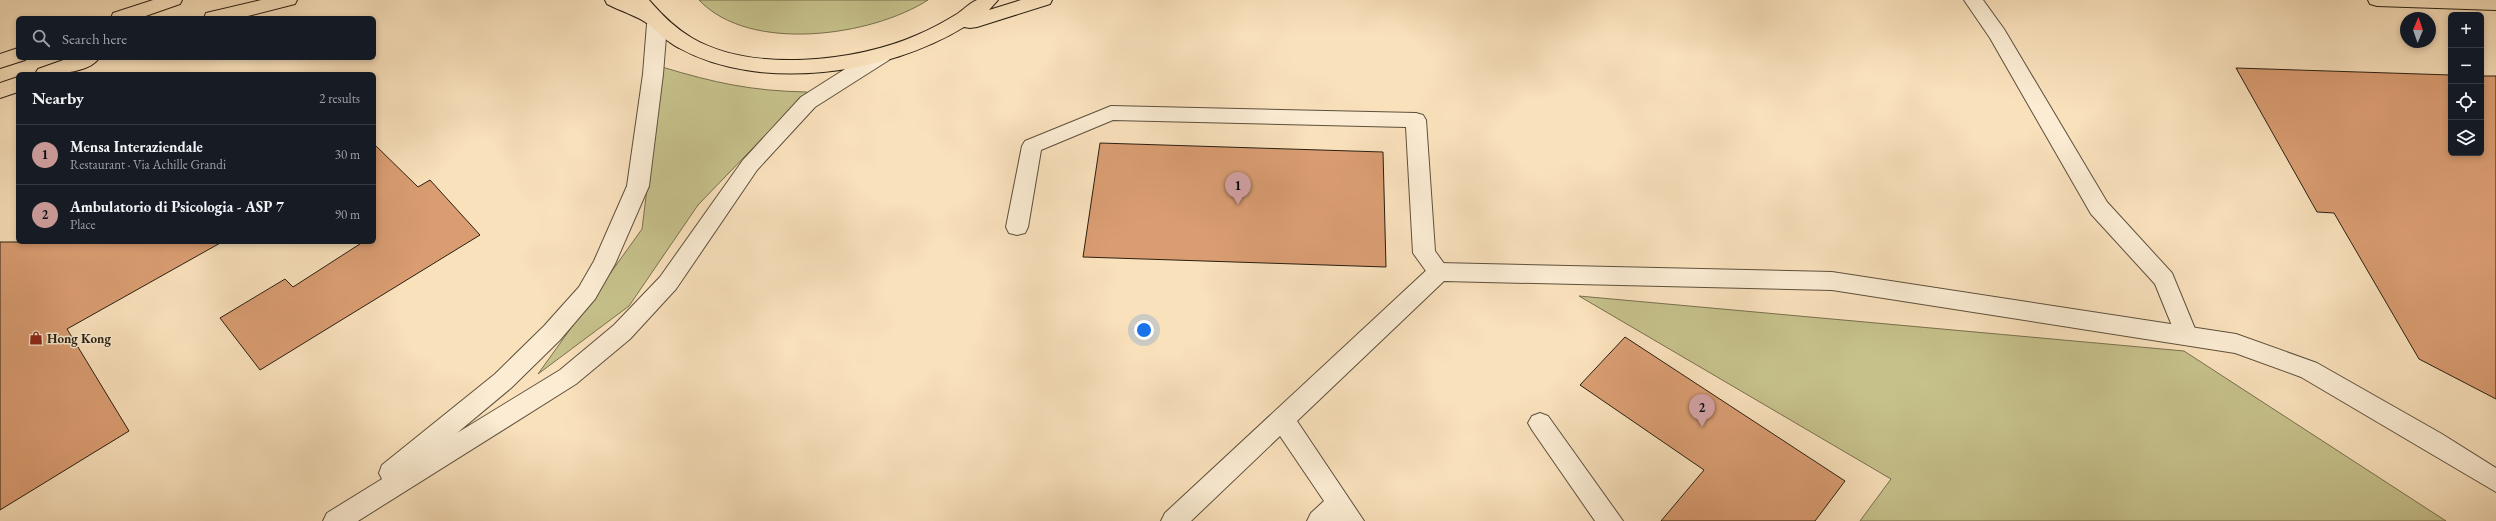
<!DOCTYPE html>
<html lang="en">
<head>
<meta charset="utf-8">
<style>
	:root { --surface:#171b24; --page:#20242c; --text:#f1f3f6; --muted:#9ea1a6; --line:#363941; --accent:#c59692 }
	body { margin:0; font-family:"EB Garamond",serif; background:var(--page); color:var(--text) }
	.controls { position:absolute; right:12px; top:12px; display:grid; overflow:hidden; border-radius:6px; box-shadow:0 2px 6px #0003 }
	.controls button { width:36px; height:36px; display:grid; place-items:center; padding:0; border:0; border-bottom:1px solid var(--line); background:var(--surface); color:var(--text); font:20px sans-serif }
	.compass { position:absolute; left:2400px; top:12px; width:36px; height:36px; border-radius:50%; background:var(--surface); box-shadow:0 2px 6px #0003; rotate:2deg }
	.you { position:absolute; left:1144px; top:330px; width:14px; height:14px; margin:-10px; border:3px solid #fff; border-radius:50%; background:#1a73e8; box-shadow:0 0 0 6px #1a73e833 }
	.badge { display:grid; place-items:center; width:26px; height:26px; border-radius:50%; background:var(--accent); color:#111; font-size:13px; font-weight:700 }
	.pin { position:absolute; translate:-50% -33px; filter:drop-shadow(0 1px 2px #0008) }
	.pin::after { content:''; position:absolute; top:21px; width:14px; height:12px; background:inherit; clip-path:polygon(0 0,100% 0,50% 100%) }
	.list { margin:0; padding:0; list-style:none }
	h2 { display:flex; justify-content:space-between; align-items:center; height:52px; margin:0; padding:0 16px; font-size:17px }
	h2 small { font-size:13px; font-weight:400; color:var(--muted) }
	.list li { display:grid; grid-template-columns:26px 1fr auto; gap:12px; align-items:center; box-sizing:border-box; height:60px; padding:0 16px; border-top:1px solid var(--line) }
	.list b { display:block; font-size:15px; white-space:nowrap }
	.list p { margin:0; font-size:13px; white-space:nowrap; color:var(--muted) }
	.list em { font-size:13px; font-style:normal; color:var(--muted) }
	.icon { flex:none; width:22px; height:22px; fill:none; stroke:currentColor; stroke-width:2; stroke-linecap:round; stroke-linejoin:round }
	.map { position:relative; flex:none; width:2496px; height:521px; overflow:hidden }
	.search { position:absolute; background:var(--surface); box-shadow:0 2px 6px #0003; left:16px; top:16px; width:360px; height:44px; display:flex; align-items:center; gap:10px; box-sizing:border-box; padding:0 14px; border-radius:6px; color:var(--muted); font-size:15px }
	.panel { position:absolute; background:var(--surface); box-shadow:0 2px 6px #0003; left:16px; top:72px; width:360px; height:172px; border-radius:6px }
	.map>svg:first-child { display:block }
</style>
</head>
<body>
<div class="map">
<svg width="2496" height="521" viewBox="0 0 2496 521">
	<rect width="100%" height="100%" fill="#f9e1bc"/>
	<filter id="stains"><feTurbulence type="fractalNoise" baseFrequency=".005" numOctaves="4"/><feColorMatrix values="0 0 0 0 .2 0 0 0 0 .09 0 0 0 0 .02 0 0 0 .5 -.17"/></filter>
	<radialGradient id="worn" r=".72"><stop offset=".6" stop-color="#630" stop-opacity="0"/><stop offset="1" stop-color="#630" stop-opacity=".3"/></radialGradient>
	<path fill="#c6c18b" stroke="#78704e" d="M 699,0 L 928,0 C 872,36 750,54 699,0 Z
		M 662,67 C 715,83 752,91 807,92 L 698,205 L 629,306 L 538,374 L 642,229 Z
		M 1579,296 L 2184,351 L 2446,521 L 1860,521 L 1891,479 Z"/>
	<path fill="#da9d72" stroke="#2a1f11" d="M 2236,68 L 2451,75 L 2451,153 L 2481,153 L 2481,76 L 2496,76 L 2496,399 L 2419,359 L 2334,213 L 2317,212 Z
		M 1100,143 L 1383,152 L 1386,267 L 1083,257 Z
		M 374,144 L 418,187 L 430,180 L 480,235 L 260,370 L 220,318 L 285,279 L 293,287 L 363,242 L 374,242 Z
		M 0,242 L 222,242 L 67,329 L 129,431 L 0,510 Z
		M 1625,337 L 1845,481 L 1815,521 L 1661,521 L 1704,470 L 1580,385 Z"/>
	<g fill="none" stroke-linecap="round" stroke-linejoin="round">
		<g stroke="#5e503c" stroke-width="2">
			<path id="service" d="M 1964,0 L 1983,0 L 2004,29 L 2107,202 L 2172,273 L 2198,336 L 2195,343 L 2187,345 L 2179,343 L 2155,284 L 2091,214 L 1990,38 Z
				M 1111,106 L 1416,113 L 1423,115 L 1426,120 L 1435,251 L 1450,272 L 1447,278 L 1439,281 L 1431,278 L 1413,253 L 1406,127 L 1113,120 L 1041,150 L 1028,227 L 1025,233 L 1017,235 L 1009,233 L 1006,227 L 1022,146 L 1025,141 Z"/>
		</g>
		<g stroke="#5e503c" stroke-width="2">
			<path id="minor" d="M 657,17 L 664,19 L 667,24 L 663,74 L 649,186 L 615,264 L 595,299 L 560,340 L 511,388 L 457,433 L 560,370 L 614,325 L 660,277 L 743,160 L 801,97 L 875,50 L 882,48 L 889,50 L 892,55 L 889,60 L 815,107 L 757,170 L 676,289 L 630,339 L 576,384 L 358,521 L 323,521 L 327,513 L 382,479 L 379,473 L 382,465 L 495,374 L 544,326 L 579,287 L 594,261 L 627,186 L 643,74 L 647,24 L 650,19 Z
				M 1439,263 L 1832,272 L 2236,334 L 2317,363 L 2442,434 L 2496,468 L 2496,492 L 2301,377 L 2235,353 L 1832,290 L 1444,281 L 1297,421 L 1364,521 L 1307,521 L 1311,513 L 1324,501 L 1280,436 L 1191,521 L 1161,521 L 1165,513 L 1431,266 Z
				M 1540,413 L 1548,416 L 1623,521 L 1595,521 L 1532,430 L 1528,423 L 1532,416 Z"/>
		</g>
		<g stroke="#2a1f11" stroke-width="2">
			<path id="primary" d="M 153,0 L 182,0 L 180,4 L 140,18 L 111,18 L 113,13 Z
				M 261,0 L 297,0 L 295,4 L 240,18 L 204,18 L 206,13 Z
				M 605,0 L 649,0 C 662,15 675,28 692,38 C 752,73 856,62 917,35 C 931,29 944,22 957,14 C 963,10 971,2 977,0 C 983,0 992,0 998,0 L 989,10 L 1021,0 L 1052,0 L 1050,4 L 977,27 L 970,28 L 964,27 C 888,74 760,93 679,48 C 667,42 658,32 648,24 C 640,17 618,10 607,4 Z
				M 2368,0 L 2496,0 L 2496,10 L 2377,6 L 2370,4 Z
				M 18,48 L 18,58 L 26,58 L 25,60 L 0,68 L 0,54 Z
				M 69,58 L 99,58 C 89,74 52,74 35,74 L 38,69 Z
				M 18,77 L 18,92 L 0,98 L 0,83 Z"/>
		</g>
		<use href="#service" fill="#fbecd3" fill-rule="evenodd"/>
		<use href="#minor" fill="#fbecd3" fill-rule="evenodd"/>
		<use href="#primary" fill="#f9e1bc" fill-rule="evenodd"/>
	</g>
	<defs>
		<g id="shop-bare" transform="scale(1.08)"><path d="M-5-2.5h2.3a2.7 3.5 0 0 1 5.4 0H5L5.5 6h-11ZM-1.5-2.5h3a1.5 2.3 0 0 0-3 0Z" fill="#8f2418" stroke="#fbecd3" stroke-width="2.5" paint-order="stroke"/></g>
	</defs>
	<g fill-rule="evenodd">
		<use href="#shop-bare" x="36" y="338"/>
	</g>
	<g text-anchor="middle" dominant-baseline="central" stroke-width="3" stroke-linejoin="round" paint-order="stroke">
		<g font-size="13" font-weight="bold" fill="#2a1f11" stroke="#fbecd3" text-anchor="start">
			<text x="47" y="338">Hong Kong</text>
		</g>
	</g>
	<rect width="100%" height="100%" filter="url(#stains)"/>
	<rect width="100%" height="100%" fill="url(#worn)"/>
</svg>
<div class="controls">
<button>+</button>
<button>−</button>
<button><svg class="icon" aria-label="locate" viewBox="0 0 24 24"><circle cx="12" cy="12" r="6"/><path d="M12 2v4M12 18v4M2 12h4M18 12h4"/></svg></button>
<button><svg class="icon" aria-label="layers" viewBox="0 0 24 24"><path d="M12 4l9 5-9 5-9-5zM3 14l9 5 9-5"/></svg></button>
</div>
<svg class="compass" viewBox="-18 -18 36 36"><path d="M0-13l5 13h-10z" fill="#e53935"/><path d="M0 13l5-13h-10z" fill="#9ea1a6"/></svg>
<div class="you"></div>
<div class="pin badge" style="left:1238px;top:205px">1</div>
<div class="pin badge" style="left:1702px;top:427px">2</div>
<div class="search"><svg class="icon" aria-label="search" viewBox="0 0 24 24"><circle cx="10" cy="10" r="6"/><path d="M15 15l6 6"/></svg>Search here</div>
<section class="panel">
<h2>Nearby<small>2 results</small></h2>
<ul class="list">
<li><span class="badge">1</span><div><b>Mensa Interaziendale</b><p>Restaurant · Via Achille Grandi</p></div><em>30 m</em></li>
<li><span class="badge">2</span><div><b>Ambulatorio di Psicologia - ASP 7</b><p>Place</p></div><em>90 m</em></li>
</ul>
</section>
</div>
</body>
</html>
